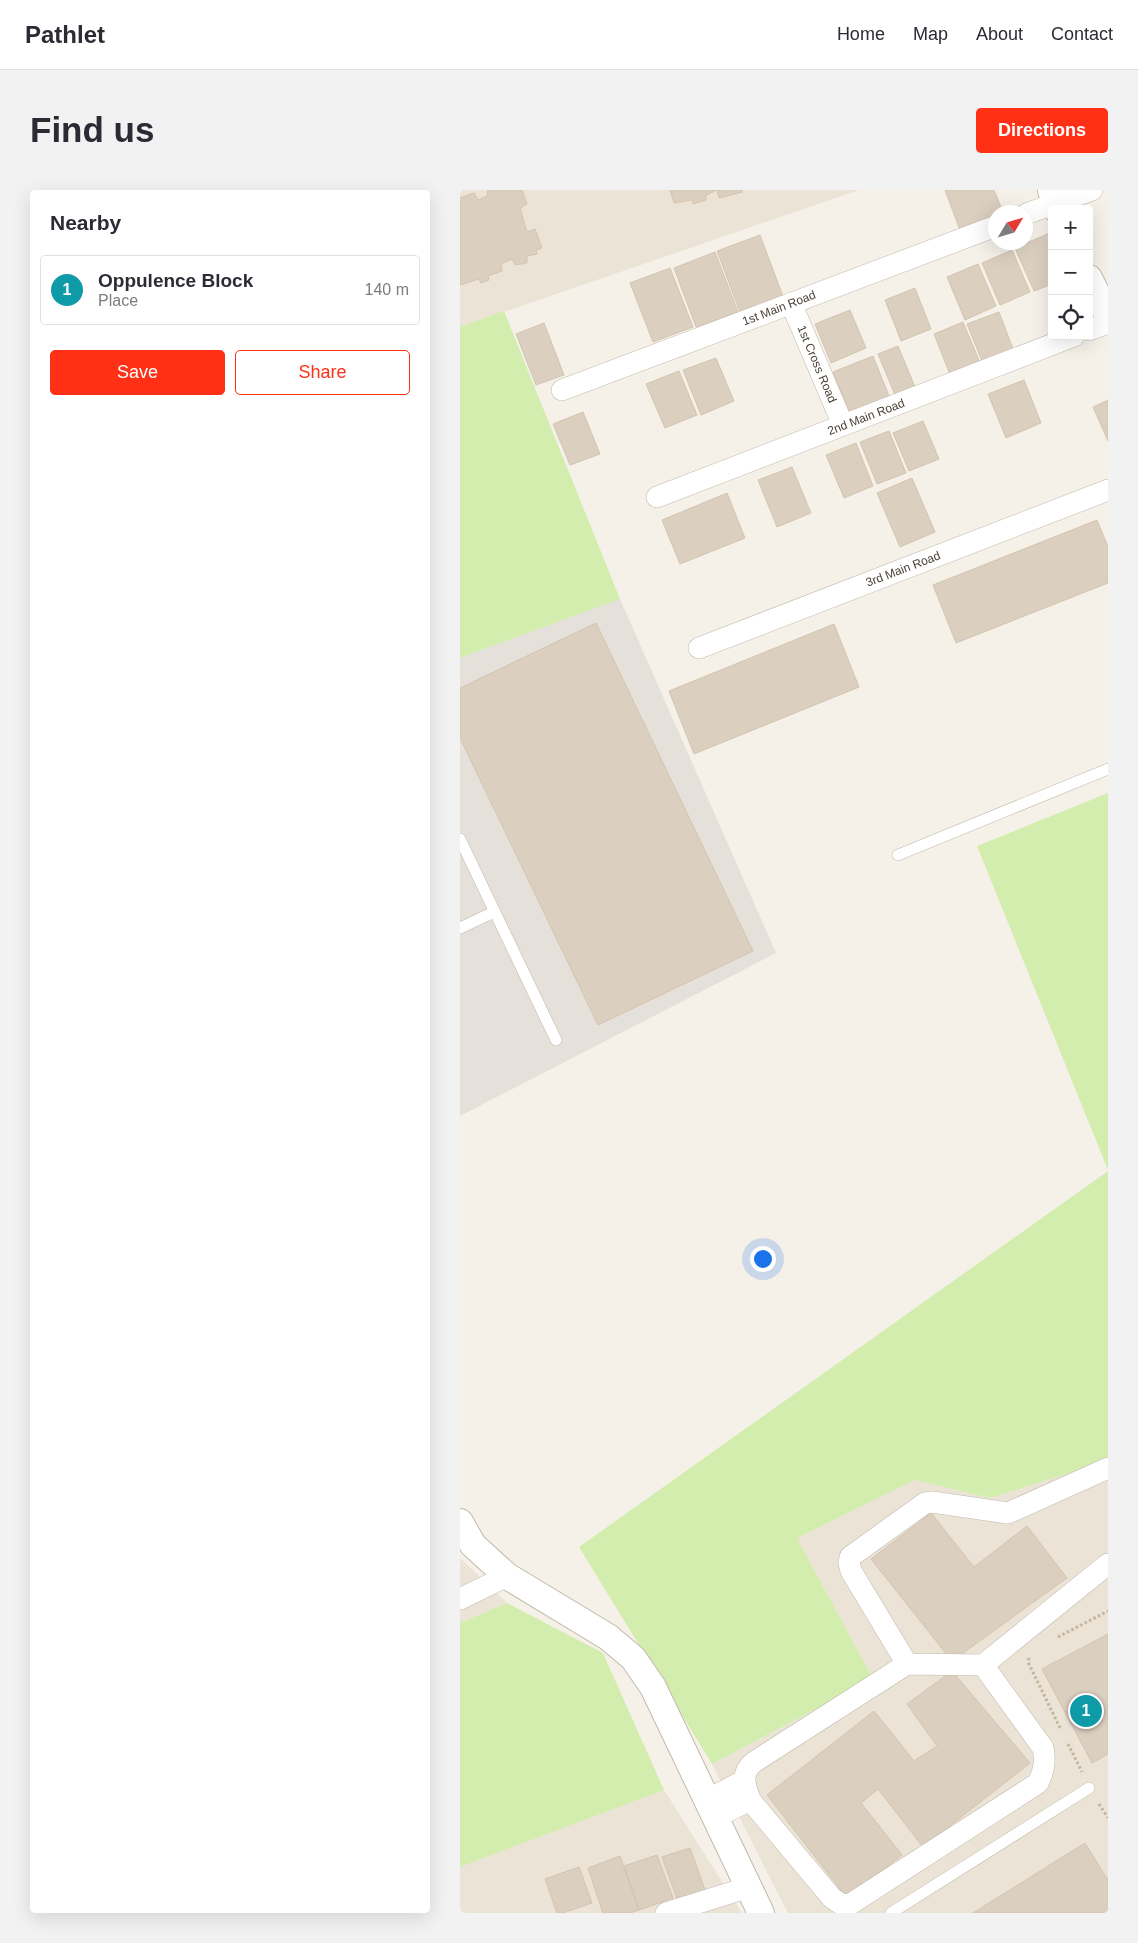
<!DOCTYPE html>
<html lang="en">
<head>
<meta charset="utf-8">
<style>
	:root { --surface:#fff; --page:#f2f2f3; --text:#2b2b33; --muted:#7c7c81; --line:#e1e1e2; --accent:#ff3016 }
	body { margin:0; font-family:Helvetica,sans-serif; background:var(--page); color:var(--text) }
	.controls { position:absolute; right:15px; top:15px; display:grid; overflow:hidden; border-radius:5px; box-shadow:0 5px 20px #0002 }
	.controls button { width:45px; height:45px; display:grid; place-items:center; padding:0; border:0; border-bottom:1px solid var(--line); background:var(--surface); color:var(--text); font:25px sans-serif }
	.compass { position:absolute; left:528px; top:15px; width:45px; height:45px; border-radius:50%; background:var(--surface); box-shadow:0 5px 20px #0002; rotate:52deg }
	.you { position:absolute; left:302px; top:1068px; width:18px; height:18px; margin:-12px; border:4px solid #fff; border-radius:50%; background:#1a73e8; box-shadow:0 0 0 8px #1a73e833 }
	.badge { display:grid; place-items:center; width:32px; height:32px; border-radius:50%; background:var(--accent); color:#fff; font-size:16px; font-weight:700 }
	.pin { position:absolute; translate:-50% -50%; border:2px solid #fff; box-shadow:0 1px 5px #0006 }
	.list { margin:0; padding:0; list-style:none }
	h2 { display:flex; justify-content:space-between; align-items:center; height:65px; margin:0; padding:0 20px; font-size:21px }
	h2 small { font-size:16px; font-weight:400; color:var(--muted) }
	.list li { display:grid; grid-template-columns:32px 1fr auto; gap:15px; align-items:center; box-sizing:border-box; height:70px; margin:0 10px 10px; padding:0 10px; border:1px solid var(--line); border-radius:5px }
	.list b { display:block; font-size:19px; white-space:nowrap }
	.list p { margin:0; font-size:16px; white-space:nowrap; color:var(--muted) }
	.list em { font-size:16px; font-style:normal; color:var(--muted) }
	.actions { display:flex; gap:10px; padding:15px 20px }
	.actions a { flex:1; padding:11px 0; border:1px solid var(--accent); border-radius:5px; text-align:center; font-size:18px; color:var(--accent) }
	.actions .main { background:var(--accent); color:#fff }
	.icon { flex:none; width:28px; height:28px; fill:none; stroke:currentColor; stroke-width:2; stroke-linecap:round; stroke-linejoin:round }
	.map { position:relative; flex:none; width:648px; height:1723px; overflow:hidden; border-radius:5px }
	header { display:flex; align-items:center; gap:30px; box-sizing:border-box; height:70px; padding:0 25px; background:var(--surface); border-bottom:1px solid var(--line) }
	header strong { font-size:24px }
	nav { display:flex; gap:28px; margin-inline-start:auto; font-size:18px }
	.intro { display:flex; align-items:center; justify-content:space-between; box-sizing:border-box; height:120px; padding:0 30px }
	h1 { margin:0; font-size:35px }
	.button { padding:12px 22px; border-radius:5px; background:var(--accent); color:#fff; font-size:18px; font-weight:700 }
	main { display:flex; gap:30px; padding:0 30px }
	aside { flex:1; background:var(--surface); border-radius:5px; box-shadow:0 5px 20px #0002 }
	.map>svg:first-child { display:block }
</style>
</head>
<body>
<header>
<strong>Pathlet</strong>
<nav><a>Home</a><a>Map</a><a>About</a><a>Contact</a></nav>
</header>
<div class="intro"><h1>Find us</h1><a class="button">Directions</a></div>
<main>
<aside>
<h2>Nearby<small></small></h2>
<ul class="list">
<li><span class="badge" style="background:#0f9aa8">1</span><div><b>Oppulence Block</b><p>Place</p></div><em>140 m</em></li>
</ul>
<div class="actions"><a class="main">Save</a><a>Share</a></div>
</aside>
<div class="map">
<svg width="648" height="1723" viewBox="0 0 648 1723">
	<rect width="100%" height="100%" fill="#f5f1e9"/>
	<path fill="#eae3d6" d="M 0,0 L 399,0 L 0,137 Z
		M 648,1271 L 648,1723 L 328,1723 L 252,1574 L 413,1489 L 337,1348 L 455,1290 L 530,1308 Z
		M 0,1368 L 47,1413 L 0,1433 Z
		M 204,1600 L 282,1723 L 0,1723 L 0,1677 Z"/>
	<path fill="#e5e0da" d="M 160,409 L 316,763 L 0,926 L 0,468 Z"/>
	<path fill="#d3edae" d="M 44,121 L 160,409 L 0,468 L 0,137 Z
		M 648,603 L 648,980 L 517,656 Z
		M 648,981 L 648,1271 L 530,1308 L 455,1290 L 337,1348 L 413,1489 L 252,1574 L 119,1357 Z
		M 47,1413 L 143,1463 L 204,1600 L 0,1677 L 0,1433 Z"/>
	<path fill="#dbcfc0" stroke="#d4c4af" d="M 28,0 L 62,0 L 67,14 L 60,18 L 67,42 L 75,39 L 82,58 L 76,60 L 77,64 L 67,66 L 67,73 L 55,75 L 52,69 L 41,74 L 42,81 L 28,86 L 29,90 L 21,93 L 19,89 L 0,95 L 0,8 L 14,3 L 18,10 L 27,6 Z
		M 210,0 L 282,0 L 282,2 L 259,8 L 257,0 L 246,5 L 246,10 L 233,14 L 232,10 L 214,13 Z
		M 485,0 L 534,0 L 543,22 L 536,22 L 536,30 L 501,43 Z
		M 592,42 L 592,94 L 574,101 L 555,58 Z
		M 300,45 L 324,109 L 281,125 L 257,61 Z
		M 552,60 L 570,102 L 540,115 L 522,73 Z
		M 255,62 L 278,122 L 236,137 L 214,78 Z
		M 518,74 L 536,116 L 505,130 L 487,87 Z
		M 210,78 L 233,137 L 193,152 L 170,93 Z
		M 455,98 L 471,139 L 441,151 L 425,110 Z
		M 390,120 L 406,158 L 371,173 L 355,134 Z
		M 539,122 L 555,164 L 524,176 L 507,134 Z
		M 503,132 L 521,175 L 491,187 L 474,144 Z
		M 84,133 L 104,185 L 76,195 L 56,144 Z
		M 438,156 L 455,197 L 435,205 L 418,164 Z
		M 413,166 L 429,206 L 389,222 L 373,182 Z
		M 256,168 L 274,211 L 241,225 L 223,180 Z
		M 219,181 L 237,225 L 205,238 L 186,194 Z
		M 564,190 L 581,233 L 546,248 L 528,204 Z
		M 648,210 L 648,251 L 633,217 Z
		M 123,222 L 140,264 L 110,275 L 93,234 Z
		M 463,231 L 479,269 L 449,281 L 433,243 Z
		M 429,241 L 446,283 L 417,294 L 400,252 Z
		M 396,253 L 413,296 L 384,308 L 366,265 Z
		M 332,277 L 351,323 L 317,337 L 298,290 Z
		M 452,288 L 475,342 L 440,357 L 417,303 Z
		M 267,303 L 285,348 L 220,374 L 202,330 Z
		M 637,330 L 648,357 L 648,393 L 496,453 L 473,395 Z
		M 136,433 L 293,761 L 138,835 L 0,548 L 0,498 Z
		M 374,434 L 399,497 L 234,564 L 209,501 Z
		M 471,1323 L 514,1377 L 567,1336 L 607,1388 L 492,1471 L 411,1369 Z
		M 648,1444 L 648,1564 L 632,1573 L 582,1479 Z
		M 492,1481 L 570,1573 L 463,1657 L 418,1599 L 401,1613 L 442,1665 L 387,1708 L 307,1605 L 414,1521 L 454,1571 L 477,1556 L 447,1514 Z
		M 625,1653 L 648,1690 L 648,1723 L 513,1723 Z
		M 230,1658 L 245,1700 L 217,1709 L 202,1667 Z
		M 197,1665 L 213,1708 L 179,1720 L 164,1676 Z
		M 160,1666 L 179,1720 L 170,1723 L 143,1723 L 128,1678 Z
		M 119,1677 L 132,1713 L 103,1723 L 97,1723 L 85,1689 Z"/>
	<g fill="none" stroke-linecap="round" stroke-linejoin="round">
		<g stroke="#c2b9aa" stroke-width="12">
			<path id="service" d="M 0,649 L 96,850
				M 438,665 L 648,579
				M 0,738 L 34,722
				M 431,1723 L 629,1598"/>
		</g>
		<g stroke="#c2b9aa" stroke-width="22">
			<path id="minor" d="M 566,24 L 632,0
				M 331,113 L 383,235
				M 629,140 L 648,133
				M 102,200 L 536,36
				M 197,307 L 614,146
				M 239,458 L 648,300
				M 648,1278 L 548,1323 L 472,1312 L 465,1313 L 390,1367 L 389,1373 L 391,1381 L 447,1474 L 294,1572 C 280,1583 285,1595 290,1610 L 372,1708 L 381,1714 L 389,1715 L 578,1593 C 584,1581 586,1571 583,1558 L 523,1475 L 648,1374
				M 0,1409 L 47,1386
				M 447,1474 L 523,1475
				M 247,1610 L 283,1591
				M 256,1627 L 290,1610
				M 206,1723 L 289,1697"/>
		</g>
		<g stroke="#c2b9aa" stroke-width="28">
			<path id="tertiary" d="M 591,0 L 596,19
				M 629,88 L 648,126
				M 0,1332 L 13,1355 L 47,1386 L 148,1447 L 173,1468 L 193,1497 L 301,1723"/>
		</g>
		<path stroke="#c5b49a" stroke-width="3" stroke-dasharray="2.5 2.5" stroke-linecap="butt" d="M 598,1447 L 648,1421
			M 569,1468 L 568,1472 L 601,1540
			M 608,1554 L 622,1582
			M 639,1614 L 648,1628"/>
		<use href="#service" stroke="#fff" stroke-width="11"/>
		<use href="#minor" stroke="#fff" stroke-width="21"/>
		<use href="#tertiary" stroke="#fff" stroke-width="26"/>
	</g>
	<g text-anchor="middle" dominant-baseline="central" stroke-width="4" stroke-linejoin="round" paint-order="stroke">
		<g font-size="12" fill="#4a4136" stroke="#fff">
			<text transform="translate(319 118) rotate(-21)">1st Main Road</text>
			<text transform="translate(357 174) rotate(67)">1st Cross Road</text>
			<text transform="translate(406 227) rotate(-21)">2nd Main Road</text>
			<text transform="translate(443 379) rotate(-21)">3rd Main Road</text>
		</g>
	</g>
</svg>
<div class="controls">
<button>+</button>
<button>−</button>
<button><svg class="icon" aria-label="locate" viewBox="0 0 24 24"><circle cx="12" cy="12" r="6"/><path d="M12 2v4M12 18v4M2 12h4M18 12h4"/></svg></button>
</div>
<svg class="compass" viewBox="-18 -18 36 36"><path d="M0-13l5 13h-10z" fill="#e53935"/><path d="M0 13l5-13h-10z" fill="#7c7c81"/></svg>
<div class="you"></div>
<div class="pin badge" style="left:626px;top:1521px;background:#0f9aa8">1</div>
</div>
</main>
</body>
</html>
